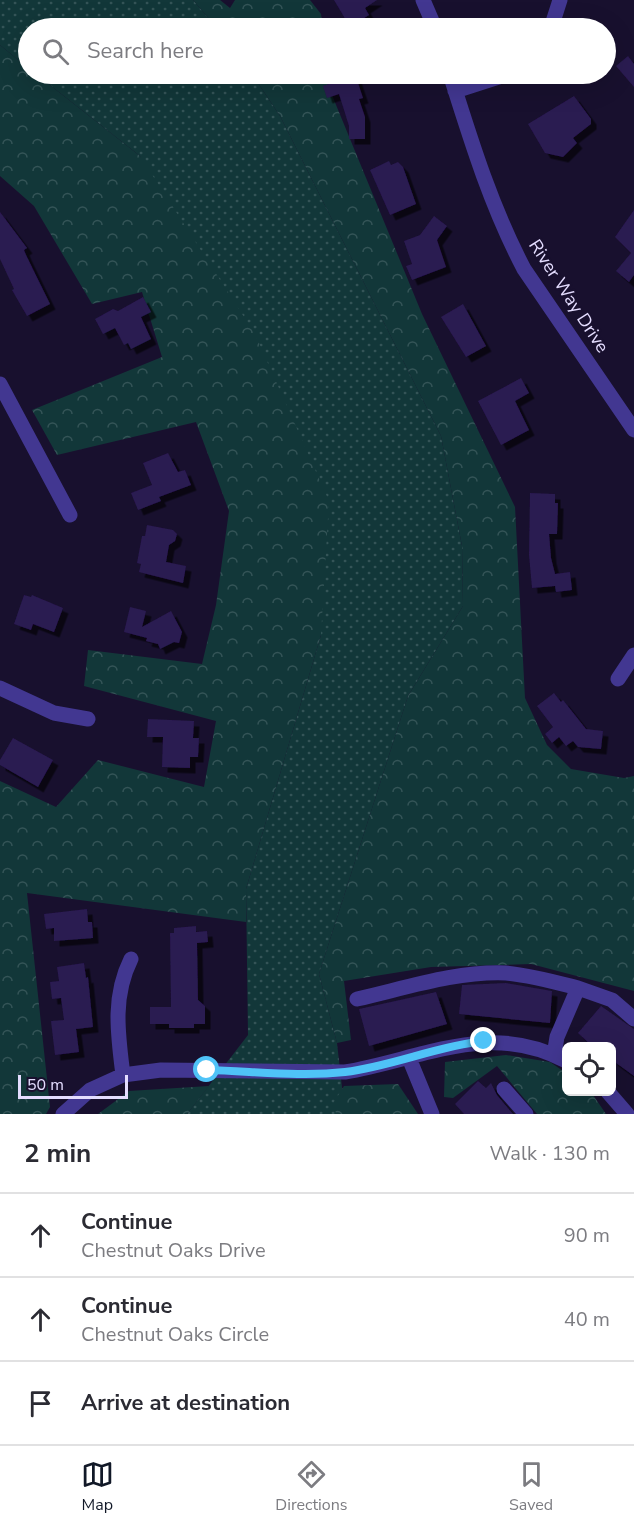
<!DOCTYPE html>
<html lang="en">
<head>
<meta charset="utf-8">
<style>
	:root { --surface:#fff; --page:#f2f2f3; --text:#2b2b33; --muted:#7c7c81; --line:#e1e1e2; --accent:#111827 }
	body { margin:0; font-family:"Nunito Sans",sans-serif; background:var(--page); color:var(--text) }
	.controls { position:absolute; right:18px; bottom:18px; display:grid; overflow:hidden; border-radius:9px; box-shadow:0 6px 24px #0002 }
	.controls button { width:54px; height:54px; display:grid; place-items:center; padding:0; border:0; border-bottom:2px solid var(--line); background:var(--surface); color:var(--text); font:30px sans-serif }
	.scale { position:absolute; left:18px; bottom:15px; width:110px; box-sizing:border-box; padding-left:6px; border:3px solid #e4ddff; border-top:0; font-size:16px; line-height:21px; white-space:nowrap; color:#e4ddff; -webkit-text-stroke:4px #18102e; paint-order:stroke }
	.stop { position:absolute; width:18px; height:18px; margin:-14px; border:4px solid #4fc3f7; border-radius:50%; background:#fff }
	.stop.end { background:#4fc3f7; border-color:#fff; box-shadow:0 2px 6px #0008 }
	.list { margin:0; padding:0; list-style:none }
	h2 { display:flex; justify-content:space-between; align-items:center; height:78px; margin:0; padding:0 24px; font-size:26px }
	h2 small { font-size:20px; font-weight:400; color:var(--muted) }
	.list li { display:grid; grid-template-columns:39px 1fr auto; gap:18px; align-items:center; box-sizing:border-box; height:84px; padding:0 24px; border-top:2px solid var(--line) }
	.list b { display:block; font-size:22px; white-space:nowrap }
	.list p { margin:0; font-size:20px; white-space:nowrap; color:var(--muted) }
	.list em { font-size:20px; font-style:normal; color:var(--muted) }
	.icon { flex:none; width:33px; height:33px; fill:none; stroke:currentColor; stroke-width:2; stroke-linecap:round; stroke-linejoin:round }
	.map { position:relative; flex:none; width:634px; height:1114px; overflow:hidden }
	.search { position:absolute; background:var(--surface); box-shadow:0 6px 24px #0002; left:18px; right:18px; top:18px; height:66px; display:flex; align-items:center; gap:15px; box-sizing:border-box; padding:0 21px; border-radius:33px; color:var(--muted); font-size:22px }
	.sheet { height:330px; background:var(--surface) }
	nav { display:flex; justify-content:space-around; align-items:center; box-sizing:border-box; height:84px; border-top:2px solid var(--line); background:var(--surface); font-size:16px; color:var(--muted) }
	nav a { display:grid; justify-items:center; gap:3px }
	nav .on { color:var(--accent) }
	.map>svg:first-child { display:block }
</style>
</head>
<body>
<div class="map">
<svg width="634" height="1114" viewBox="0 0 634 1114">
	<defs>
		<pattern id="green-dots" width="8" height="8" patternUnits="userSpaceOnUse" patternTransform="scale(1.5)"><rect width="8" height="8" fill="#123739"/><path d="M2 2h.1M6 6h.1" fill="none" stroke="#345457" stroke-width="1.8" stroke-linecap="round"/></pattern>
		<pattern id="forest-crowns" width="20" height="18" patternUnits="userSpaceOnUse" patternTransform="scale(1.5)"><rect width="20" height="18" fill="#123739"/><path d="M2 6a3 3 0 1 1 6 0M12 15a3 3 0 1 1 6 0" fill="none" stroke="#345457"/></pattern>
		<filter id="shadow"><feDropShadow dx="5.5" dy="5.5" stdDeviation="0" flood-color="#0009"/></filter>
	</defs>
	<rect width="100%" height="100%" fill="#18102e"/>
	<path fill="url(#green-dots)" d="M 0,0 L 193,0 L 217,28 L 28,28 L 28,68 L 0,45 Z
		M 36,74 L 252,74 L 280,116 L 441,436 L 462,546 L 463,606 L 408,696 L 319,974 L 337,1043 L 345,1114 L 187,1114 L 248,1035 L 246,889 L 321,635 L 140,156 Z"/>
	<path fill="url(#forest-crowns)" d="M 193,0 L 220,0 L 230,8 L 235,0 L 310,0 L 321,14 L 323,28 L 217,28 Z
		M 0,45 L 28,68 L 28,74 L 36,74 L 140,156 L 255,334 L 329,501 L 321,635 L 246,889 L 246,922 L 27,893 L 50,1107 L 46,1114 L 0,1114 L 0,781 L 56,807 L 98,760 L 204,787 L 216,721 L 84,686 L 88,650 L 202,664 L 216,605 L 229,511 L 196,422 L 57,455 L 32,410 L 162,357 L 142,292 L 92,304 L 34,206 L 0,176 Z
		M 252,74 L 326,74 L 327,83 L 422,314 L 515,507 L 525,698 L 547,745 L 571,769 L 624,778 L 634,776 L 634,991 L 531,964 L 431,967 L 344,981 L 351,1040 L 337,1043 L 319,974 L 408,696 L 463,606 L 462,546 L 441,436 L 280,116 Z
		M 506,1055 L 550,1062 L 566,1073 L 566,1092 L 591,1092 L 606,1114 L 537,1114 L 497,1066 L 453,1098 L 444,1097 L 445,1062 Z
		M 398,1084 L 418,1114 L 336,1114 L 334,1102 L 344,1086 Z
		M 209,1086 L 187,1114 L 98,1114 L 129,1091 Z"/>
	<path fill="#2a1a51" filter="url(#shadow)" d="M 334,0 L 377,0 L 365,8 L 369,15 L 350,27 Z
		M 628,56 L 634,64 L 634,87 L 616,66 Z
		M 355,74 L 363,98 L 359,99 L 365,117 L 365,139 L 349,139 L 349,126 L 339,94 L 327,98 L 323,86 L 334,82 L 333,79 Z
		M 574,96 L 591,119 L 591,124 L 573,138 L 577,143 L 563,157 L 545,153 L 528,124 Z
		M 389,161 L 391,165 L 398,162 L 403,167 L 416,204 L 390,215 L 370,170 Z
		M 634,210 L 634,275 L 629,282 L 616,271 L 631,253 L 615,237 Z
		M 0,212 L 27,248 L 24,250 L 26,255 L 50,304 L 27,316 L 12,290 L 14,289 L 0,259 Z
		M 434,216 L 447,226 L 437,240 L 446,267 L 412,280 L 406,266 L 412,264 L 404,241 L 420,235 Z
		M 143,297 L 151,312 L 141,317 L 151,339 L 131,349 L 128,343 L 124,345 L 115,328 L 103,334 L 95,319 L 113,309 L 118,311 Z
		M 463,304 L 486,346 L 466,357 L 441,317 Z
		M 521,378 L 529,393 L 515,401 L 529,430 L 501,445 L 478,401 Z
		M 168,453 L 178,472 L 185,470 L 191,485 L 159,497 L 161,501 L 138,510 L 131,493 L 152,485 L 143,463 Z
		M 530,493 L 555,494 L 555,503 L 558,503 L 557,534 L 549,534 L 551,558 L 555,574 L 570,572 L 572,590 L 556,592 L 555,586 L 532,588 L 529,555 Z
		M 147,525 L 173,530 L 177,534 L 175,541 L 169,545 L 166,562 L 186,566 L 183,583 L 139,572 L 141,564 L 137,563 L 142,536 L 145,536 Z
		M 24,595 L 31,597 L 32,595 L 63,608 L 54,632 L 33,624 L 31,630 L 14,624 Z
		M 130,607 L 146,611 L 142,627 L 171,611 L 182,632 L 179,643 L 174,642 L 160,649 L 158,644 L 146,641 L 147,638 L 124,632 Z
		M 554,693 L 561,702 L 563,700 L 586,729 L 603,731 L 601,749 L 578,747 L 573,741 L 566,746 L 559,737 L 552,743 L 545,734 L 553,727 L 537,706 Z
		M 148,719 L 194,721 L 193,738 L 199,738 L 198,757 L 190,757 L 190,768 L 162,767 L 163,737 L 147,737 Z
		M 13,738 L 53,760 L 38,787 L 0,765 L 0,760 Z
		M 87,909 L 88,922 L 92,922 L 93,938 L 54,941 L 54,928 L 46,929 L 44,914 Z
		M 196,926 L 196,932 L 207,931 L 208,942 L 197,943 L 198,1000 L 205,1006 L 205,1024 L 194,1024 L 194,1028 L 169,1028 L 169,1024 L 150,1024 L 150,1007 L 171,1007 L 170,933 L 174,933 L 174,928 Z
		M 84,963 L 86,978 L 88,977 L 93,1027 L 76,1029 L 79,1052 L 55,1055 L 51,1021 L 64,1020 L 61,998 L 52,999 L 50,982 L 59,981 L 57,967 Z
		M 506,983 L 552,991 L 550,1023 L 459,1014 L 462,985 Z
		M 436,992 L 447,1024 L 369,1046 L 359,1009 Z
		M 601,1006 L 634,1029 L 634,1076 L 612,1060 L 612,1047 L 593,1047 L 578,1033 Z
		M 478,1081 L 486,1088 L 491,1083 L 497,1095 L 513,1114 L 464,1114 L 455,1104 Z"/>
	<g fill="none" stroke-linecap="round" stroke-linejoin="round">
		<path stroke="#423791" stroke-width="15" d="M 423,0 L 435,28
			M 551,28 L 560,0
			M 450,74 C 471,141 491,206 524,269 L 634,430
			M 455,91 L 508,74
			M 0,384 L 70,515
			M 618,679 L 634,655
			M 0,688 L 54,713 L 88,719
			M 578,988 L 612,1000 L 634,1019
			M 357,999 C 406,988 456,971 506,973 C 530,975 555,982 578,988 L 557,1037 L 554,1055
			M 409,1058 L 432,1114
			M 123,1075 C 118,1035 112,997 131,959
			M 504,1089 L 526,1114
			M 608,1092 L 627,1114
			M 63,1114 L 90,1090 L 123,1075 L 161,1070 L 345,1072 C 422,1059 490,1020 566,1061"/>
	</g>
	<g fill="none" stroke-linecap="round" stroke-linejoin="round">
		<path stroke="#4fc3f7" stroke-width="8" d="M 207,1070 C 252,1071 300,1077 345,1072 C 393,1066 437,1046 484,1041"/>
	</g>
	<g text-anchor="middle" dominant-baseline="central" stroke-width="4.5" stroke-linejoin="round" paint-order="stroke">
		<g font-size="18" fill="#e4ddff" stroke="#18102e">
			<text transform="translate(569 296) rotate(57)">River Way Drive</text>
		</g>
	</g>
</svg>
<div class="controls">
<button><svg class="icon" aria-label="locate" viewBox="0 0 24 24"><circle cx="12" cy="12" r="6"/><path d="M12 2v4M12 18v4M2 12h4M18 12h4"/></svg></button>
</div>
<div class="scale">50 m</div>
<div class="stop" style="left:207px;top:1070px"></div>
<div class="stop end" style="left:484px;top:1041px"></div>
<div class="search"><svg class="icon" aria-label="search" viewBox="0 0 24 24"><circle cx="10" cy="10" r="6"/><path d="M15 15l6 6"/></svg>Search here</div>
</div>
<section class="sheet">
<h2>2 min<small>Walk · 130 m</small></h2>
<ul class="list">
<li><svg class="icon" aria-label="ahead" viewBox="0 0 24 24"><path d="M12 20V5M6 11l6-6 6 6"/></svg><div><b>Continue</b><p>Chestnut Oaks Drive</p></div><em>90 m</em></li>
<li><svg class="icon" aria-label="ahead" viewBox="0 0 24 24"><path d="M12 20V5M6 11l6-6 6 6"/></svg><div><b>Continue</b><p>Chestnut Oaks Circle</p></div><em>40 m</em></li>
<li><svg class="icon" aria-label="arrive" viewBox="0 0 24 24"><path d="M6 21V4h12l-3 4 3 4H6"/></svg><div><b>Arrive at destination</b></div></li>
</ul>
</section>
<nav>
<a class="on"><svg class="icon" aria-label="map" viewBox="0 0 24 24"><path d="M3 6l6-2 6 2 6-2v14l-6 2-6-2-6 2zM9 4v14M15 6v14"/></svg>Map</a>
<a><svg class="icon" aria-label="directions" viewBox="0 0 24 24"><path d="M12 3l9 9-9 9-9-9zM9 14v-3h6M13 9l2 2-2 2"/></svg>Directions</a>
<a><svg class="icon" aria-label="saved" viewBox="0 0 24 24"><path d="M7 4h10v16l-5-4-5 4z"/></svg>Saved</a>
</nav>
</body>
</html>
